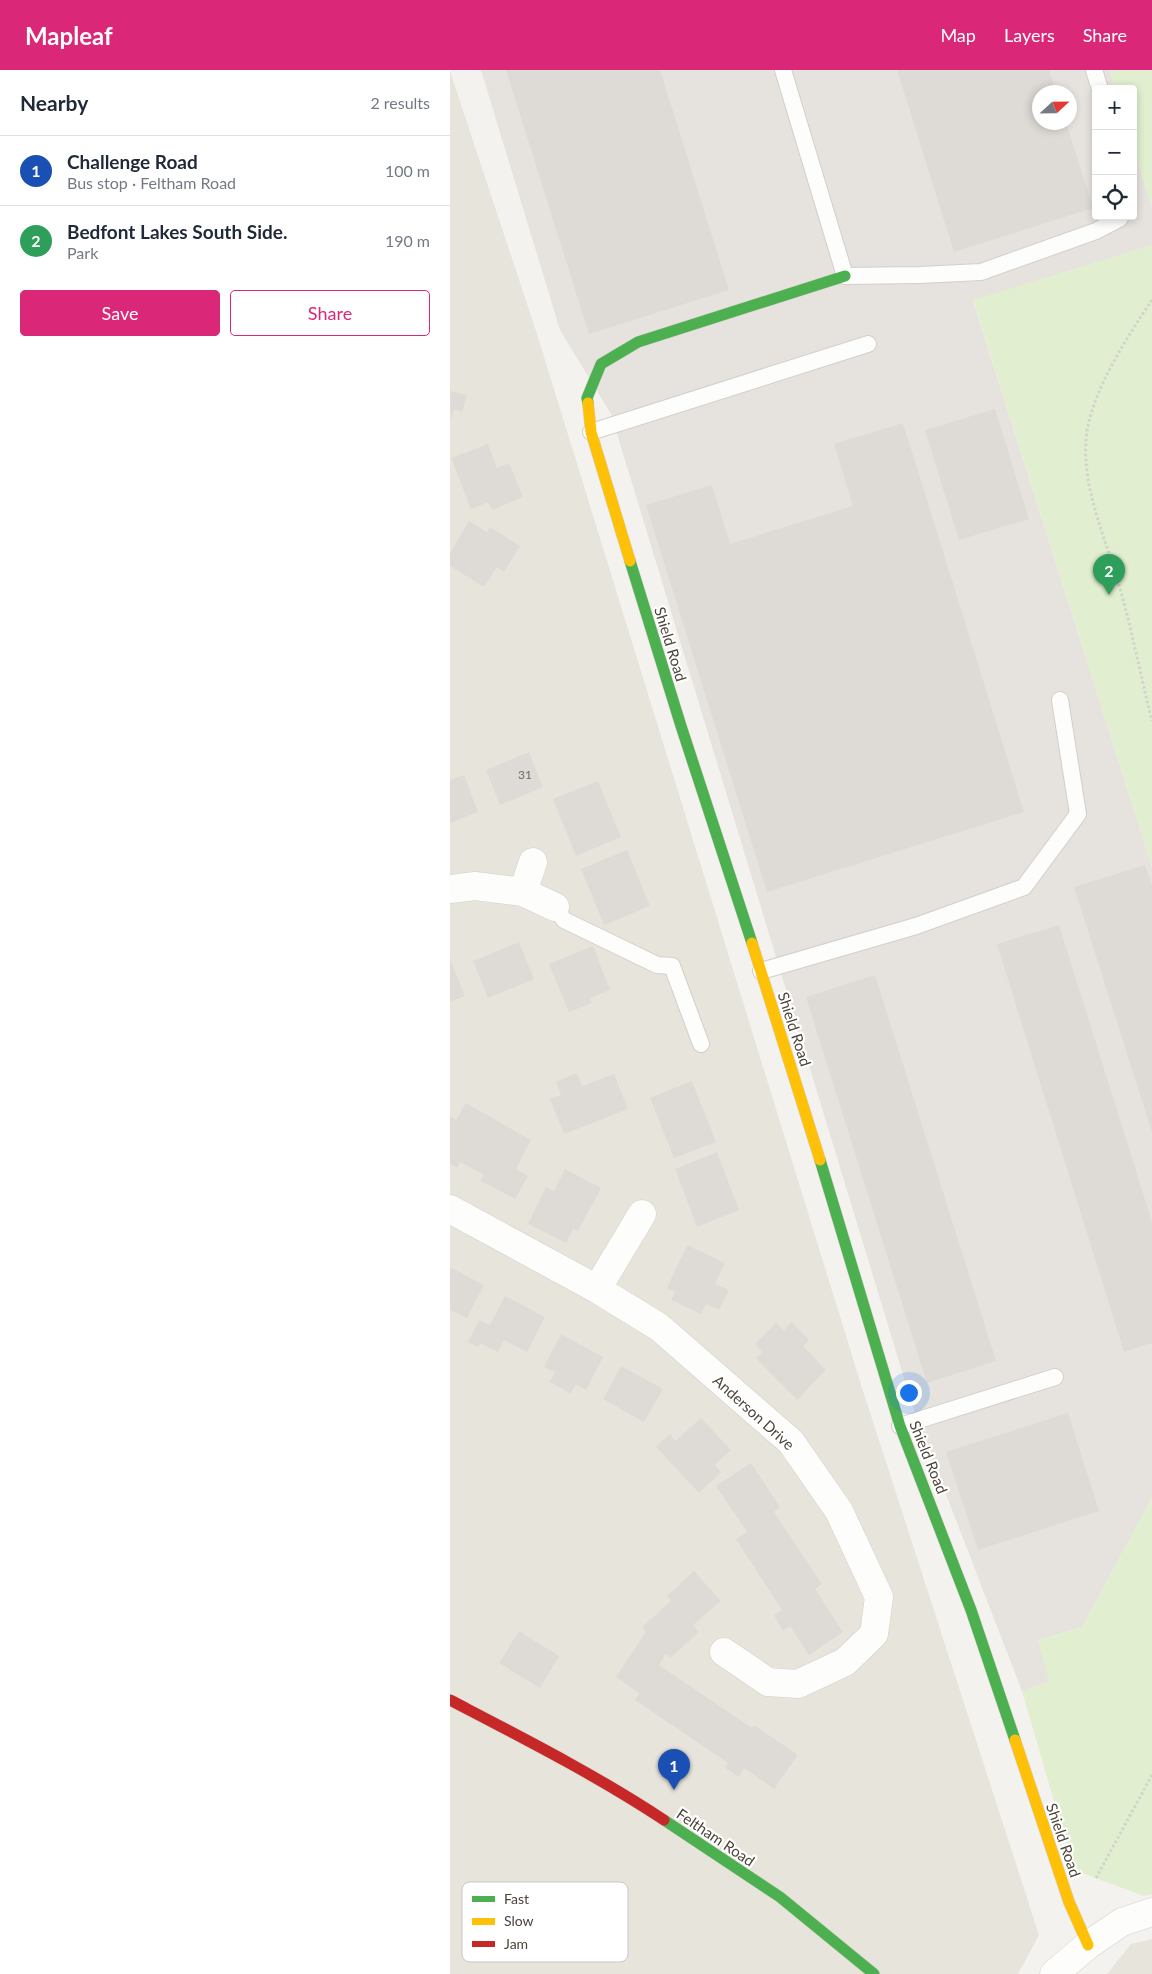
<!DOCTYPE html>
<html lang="en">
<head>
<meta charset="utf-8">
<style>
	:root { --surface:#fff; --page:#f2f2f3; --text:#1f2937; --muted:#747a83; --line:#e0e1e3; --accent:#db2777 }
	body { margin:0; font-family:Lato,sans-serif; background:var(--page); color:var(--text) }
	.controls { position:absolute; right:15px; top:15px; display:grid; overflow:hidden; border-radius:5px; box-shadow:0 2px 8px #0003 }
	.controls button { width:45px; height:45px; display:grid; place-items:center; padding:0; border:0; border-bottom:1px solid var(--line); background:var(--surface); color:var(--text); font:25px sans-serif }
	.compass { position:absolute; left:582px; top:15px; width:45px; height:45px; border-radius:50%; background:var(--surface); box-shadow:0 2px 8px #0003; rotate:68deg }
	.you { position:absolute; left:458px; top:1322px; width:18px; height:18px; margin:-12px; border:4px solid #fff; border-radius:50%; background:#1a73e8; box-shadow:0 0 0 8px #1a73e833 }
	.badge { display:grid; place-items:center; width:32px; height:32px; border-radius:50%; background:var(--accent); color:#fff; font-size:16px; font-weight:700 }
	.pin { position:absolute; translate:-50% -41px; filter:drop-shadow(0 1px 2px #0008) }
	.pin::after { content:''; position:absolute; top:26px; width:18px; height:15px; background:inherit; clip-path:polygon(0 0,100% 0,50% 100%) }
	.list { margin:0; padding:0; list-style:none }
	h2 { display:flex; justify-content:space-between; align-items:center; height:65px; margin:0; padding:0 20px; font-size:21px }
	h2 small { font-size:16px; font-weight:400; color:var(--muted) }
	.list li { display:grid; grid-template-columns:32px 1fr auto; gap:15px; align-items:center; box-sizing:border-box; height:70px; padding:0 20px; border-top:1px solid var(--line) }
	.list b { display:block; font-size:19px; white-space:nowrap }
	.list p { margin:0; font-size:16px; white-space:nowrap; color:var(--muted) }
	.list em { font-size:16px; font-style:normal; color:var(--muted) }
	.actions { display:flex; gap:10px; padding:15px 20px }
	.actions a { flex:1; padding:11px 0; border:1px solid var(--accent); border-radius:5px; text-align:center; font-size:18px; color:var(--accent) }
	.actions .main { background:var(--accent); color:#fff }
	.icon { flex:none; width:28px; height:28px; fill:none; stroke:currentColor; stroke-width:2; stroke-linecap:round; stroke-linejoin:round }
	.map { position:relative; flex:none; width:702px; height:1904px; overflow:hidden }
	header { display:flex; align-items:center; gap:30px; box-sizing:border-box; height:70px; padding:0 25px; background:var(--accent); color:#fff }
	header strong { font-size:24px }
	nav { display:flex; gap:28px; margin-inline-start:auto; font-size:18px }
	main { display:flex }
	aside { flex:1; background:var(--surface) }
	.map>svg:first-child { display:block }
</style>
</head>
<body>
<header>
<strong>Mapleaf</strong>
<nav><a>Map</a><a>Layers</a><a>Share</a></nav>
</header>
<main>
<aside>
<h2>Nearby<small>2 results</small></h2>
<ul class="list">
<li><span class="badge" style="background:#1a4fb4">1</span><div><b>Challenge Road</b><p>Bus stop · Feltham Road</p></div><em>100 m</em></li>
<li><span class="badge" style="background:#2e9e5b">2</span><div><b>Bedfont Lakes South Side.</b><p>Park</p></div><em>190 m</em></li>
</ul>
<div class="actions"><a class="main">Save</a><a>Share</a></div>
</aside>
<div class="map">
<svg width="702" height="1904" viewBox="0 0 702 1904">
	<rect width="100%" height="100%" fill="#f4f2ee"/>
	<path fill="#e7e4dc" d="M 0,1 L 87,264 L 413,1321 L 589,1865 L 568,1904 L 0,1904 Z
		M 702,1869 L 702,1904 L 657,1904 L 681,1874 Z"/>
	<path fill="#e6e2de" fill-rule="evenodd" d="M 31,0 L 660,0 L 665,19 L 646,19 L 646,146 L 683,146 L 683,77 L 702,137 L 702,175 L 523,231 L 702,797 L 702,1428 L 632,1557 L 588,1570 L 600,1611 L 572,1621 L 465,1344 L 161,344 L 110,260 ZM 590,22 L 620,22 L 620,52 L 590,52 Z"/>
	<path fill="#e1eecf" d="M 660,0 L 702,0 L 702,137 L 683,77 L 683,19 L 665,19 Z
		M 702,175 L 702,797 L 523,230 Z
		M 702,1428 L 702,1824 L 694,1826 L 624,1800 L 572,1621 L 599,1611 L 588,1570 L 632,1557 Z"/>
	<path fill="#dedbd6" d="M 56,0 L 210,0 L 279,220 L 139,264 Z
		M 447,0 L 599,0 L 606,22 L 590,22 L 590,52 L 616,52 L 643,138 L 504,182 Z
		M 0,321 L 17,325 L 12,342 L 4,339 L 1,350 Z
		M 545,339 L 579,449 L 509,470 L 475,360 Z
		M 453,353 L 574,742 L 317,822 L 196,435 L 262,415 L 280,474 L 403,436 L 384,374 Z
		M 38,374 L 47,398 L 59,393 L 73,427 L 42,440 L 38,432 L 21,439 L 1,388 Z
		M 19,451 L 37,462 L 40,457 L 70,476 L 54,502 L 47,497 L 34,517 L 0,496 L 0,483 Z
		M 79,682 L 93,717 L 50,735 L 36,700 Z
		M 14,705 L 28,742 L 0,753 L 0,710 Z
		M 148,711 L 171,767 L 126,786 L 103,729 Z
		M 177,780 L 200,836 L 154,855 L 131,799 Z
		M 695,795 L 702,815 L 702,1062 L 624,817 Z
		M 609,855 L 702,1152 L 702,1273 L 674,1282 L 547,874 Z
		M 69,872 L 84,909 L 38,928 L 23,891 Z
		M 143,876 L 160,920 L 140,928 L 142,933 L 119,942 L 99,894 Z
		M 0,889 L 15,926 L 0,932 Z
		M 425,905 L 546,1291 L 477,1313 L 356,927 Z
		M 127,1003 L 132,1016 L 164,1004 L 178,1039 L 114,1064 L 100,1029 L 111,1025 L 106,1012 Z
		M 242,1011 L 266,1072 L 224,1088 L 200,1028 Z
		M 16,1033 L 81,1070 L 66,1099 L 78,1106 L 65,1129 L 31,1111 L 33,1104 L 10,1092 L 7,1098 L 0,1094 L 0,1046 L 6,1050 Z
		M 267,1082 L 289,1140 L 247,1157 L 225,1099 Z
		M 115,1099 L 151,1118 L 128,1161 L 123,1159 L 116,1173 L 78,1154 L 96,1117 L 104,1121 Z
		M 237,1175 L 275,1193 L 265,1214 L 279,1220 L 269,1240 L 256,1234 L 251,1244 L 221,1230 L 225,1222 L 217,1218 Z
		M 0,1197 L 34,1215 L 17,1248 L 0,1240 Z
		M 55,1226 L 95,1247 L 77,1282 L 54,1270 L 48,1282 L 30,1273 L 28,1277 L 18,1272 L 29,1250 L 40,1255 Z
		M 342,1252 L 359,1270 L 353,1276 L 376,1300 L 347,1330 L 306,1288 L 312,1282 L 305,1274 L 326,1253 L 334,1260 Z
		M 111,1264 L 153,1287 L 136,1320 L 126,1314 L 121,1324 L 100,1312 L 105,1302 L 94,1297 Z
		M 171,1296 L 213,1319 L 194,1352 L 153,1329 Z
		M 618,1343 L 649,1441 L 528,1480 L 496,1382 Z
		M 251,1348 L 281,1380 L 265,1395 L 271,1402 L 249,1423 L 206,1377 L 220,1364 L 225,1371 Z
		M 301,1393 L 330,1437 L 324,1442 L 372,1514 L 365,1519 L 393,1562 L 359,1585 L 340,1556 L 333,1561 L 324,1545 L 332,1540 L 286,1469 L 297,1462 L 266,1416 Z
		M 244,1501 L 271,1531 L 243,1555 L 249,1562 L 220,1588 L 216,1584 L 209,1595 L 302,1658 L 304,1655 L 348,1685 L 324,1719 L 294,1698 L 289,1707 L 275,1698 L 278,1693 L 185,1630 L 189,1623 L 166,1607 L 196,1562 L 192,1557 L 221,1531 L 217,1526 Z
		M 69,1561 L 109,1586 L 90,1618 L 49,1593 Z"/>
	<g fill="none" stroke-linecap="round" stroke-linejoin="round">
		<g stroke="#d2d0cb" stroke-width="18">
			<path id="lane" d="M 333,0 L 395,206 L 470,205 L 531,202 L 646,161 L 669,149 L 671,146
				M 644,0 L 650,19
				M 141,362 L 418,274
				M 105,837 L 114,850 L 207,895 L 222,896 L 251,974
				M 311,901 L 466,856 L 574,817 L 628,744 L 610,630
				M 450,1356 L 605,1307"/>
		</g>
		<g stroke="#d2d0cb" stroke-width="29">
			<path id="street" d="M 0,819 L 25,816 L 73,822 L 105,837
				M 73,822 L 83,792
				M 0,1139 L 147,1219 L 209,1257 L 341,1372 L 389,1441 L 429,1527 L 424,1564 L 395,1592 L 348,1614 L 318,1612 L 274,1582
				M 147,1219 L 192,1144
				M 604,1904 L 638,1875 L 672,1852 L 702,1842"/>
		</g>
		<g stroke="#d3cfc5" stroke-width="12">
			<path id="fast" d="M 138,333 L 137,328 L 151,294 L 188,272 L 395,206
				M 180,491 L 231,656 L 302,873
				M 370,1090 L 450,1356 L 521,1540 L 565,1670
				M 214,1750 L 330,1827 L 424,1904"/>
		</g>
		<g stroke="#d3cfc5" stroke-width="12">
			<path id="slow" d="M 138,333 L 141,362 L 180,491
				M 302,873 L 370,1090
				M 565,1670 L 619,1832 L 638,1875"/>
		</g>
		<g stroke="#d3cfc5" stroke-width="12">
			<path id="jam" d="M 0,1630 C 73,1668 146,1705 214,1750"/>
		</g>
		<path stroke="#d3d2cc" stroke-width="3" stroke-dasharray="2.5 2.5" stroke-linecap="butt" d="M 702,230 C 677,267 639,326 636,370 C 632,421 658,473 671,522 C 683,565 691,608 702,651
			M 646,1808 L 702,1705"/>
		<use href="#lane" stroke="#fdfdfc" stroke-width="16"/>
		<use href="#street" stroke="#fdfdfc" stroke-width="28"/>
		<use href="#fast" stroke="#4caf50" stroke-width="11"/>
		<use href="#slow" stroke="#ffc107" stroke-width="11"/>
		<use href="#jam" stroke="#c62828" stroke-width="11"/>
	</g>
	<g text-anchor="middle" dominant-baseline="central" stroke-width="4.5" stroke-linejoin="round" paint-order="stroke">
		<g font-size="12" fill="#706a61">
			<text x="75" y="704">31</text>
		</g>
		<g font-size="15" fill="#4b4439" stroke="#fff">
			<text transform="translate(221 574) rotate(73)">Shield Road</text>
			<text transform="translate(345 959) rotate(72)">Shield Road</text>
			<text transform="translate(304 1342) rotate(42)">Anderson Drive</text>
			<text transform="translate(479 1387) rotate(68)">Shield Road</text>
			<text transform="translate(266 1767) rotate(34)">Feltham Road</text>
			<text transform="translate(614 1770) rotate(71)">Shield Road</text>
		</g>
	</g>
	<rect x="12" y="1812" width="166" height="80" rx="8" fill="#fff" stroke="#c9c7c4" stroke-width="1"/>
	<rect x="22" y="1826" width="23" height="6" fill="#4caf50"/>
	<rect x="22" y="1848" width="23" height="7" fill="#ffc107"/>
	<rect x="22" y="1871" width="23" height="6" fill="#c62828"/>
	<g font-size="14" fill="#4b4439">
		<text x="54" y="1834">Fast</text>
		<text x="54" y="1856">Slow</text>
		<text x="54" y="1879">Jam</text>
	</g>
</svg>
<div class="controls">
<button>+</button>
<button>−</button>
<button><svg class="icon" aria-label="locate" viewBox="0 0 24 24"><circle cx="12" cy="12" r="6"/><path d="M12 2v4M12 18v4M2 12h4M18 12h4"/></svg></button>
</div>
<svg class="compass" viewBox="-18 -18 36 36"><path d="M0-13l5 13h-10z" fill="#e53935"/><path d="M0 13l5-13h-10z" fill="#747a83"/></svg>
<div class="you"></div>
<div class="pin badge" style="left:224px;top:1720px;background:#1a4fb4">1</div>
<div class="pin badge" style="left:659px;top:525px;background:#2e9e5b">2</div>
</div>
</main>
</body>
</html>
